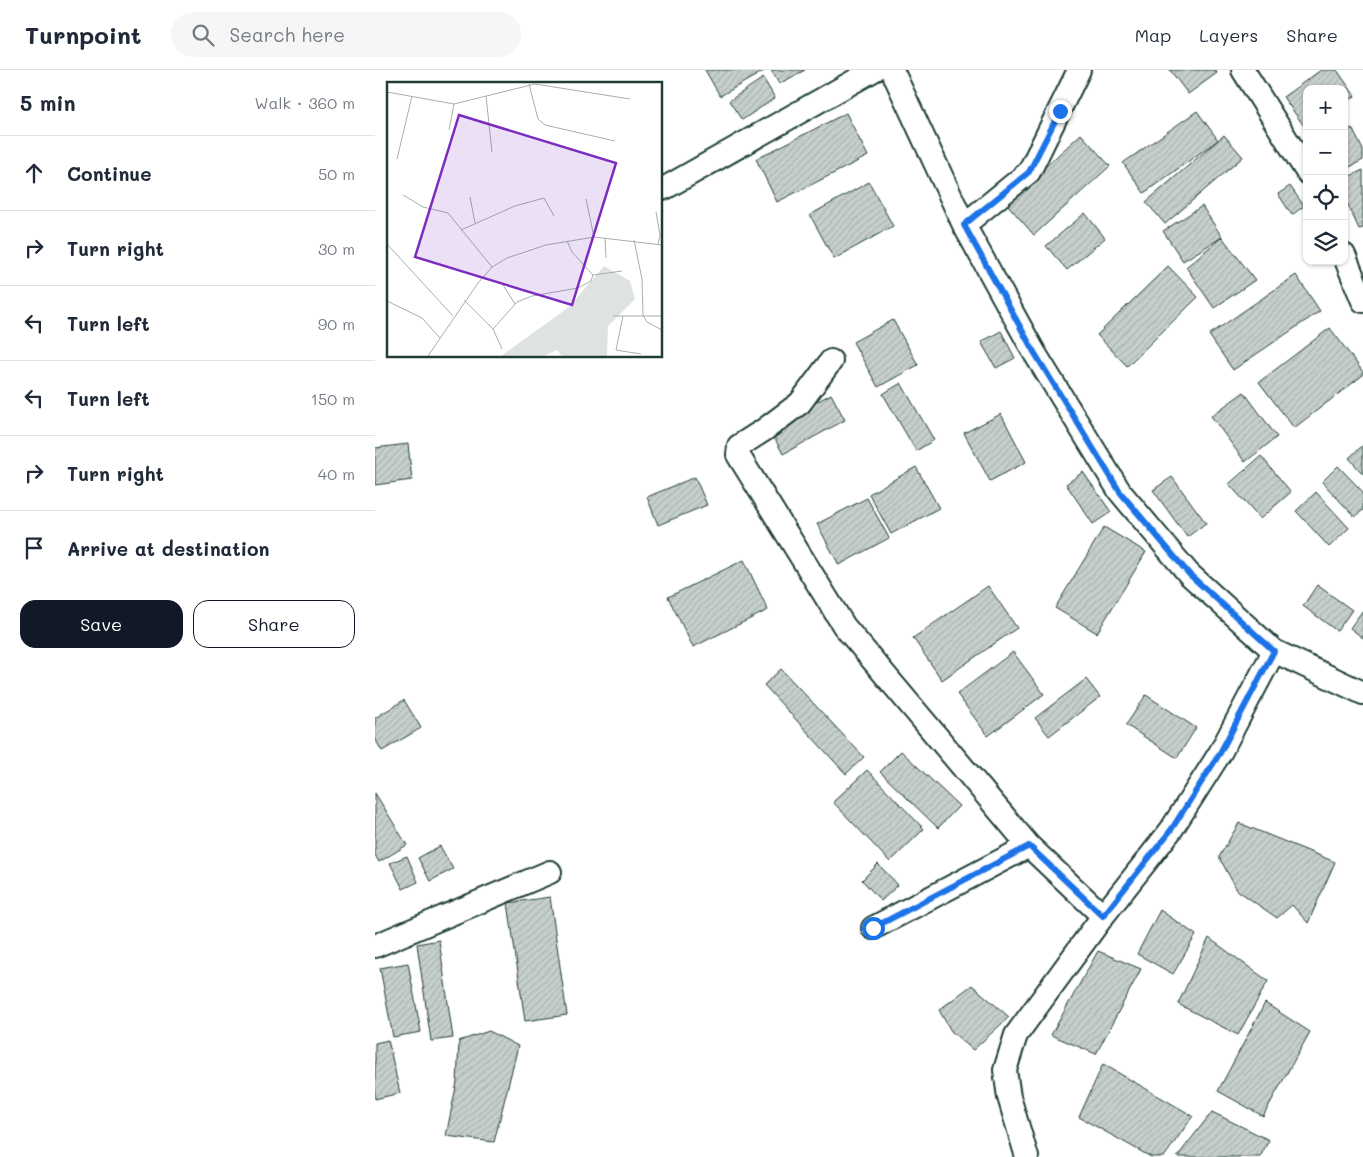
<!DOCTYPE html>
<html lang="en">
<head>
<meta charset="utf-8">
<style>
	:root { --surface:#fff; --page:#f6f6f7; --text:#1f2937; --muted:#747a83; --line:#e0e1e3; --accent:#111827 }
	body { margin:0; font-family:Mali,sans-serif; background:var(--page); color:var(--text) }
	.controls { position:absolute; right:15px; top:15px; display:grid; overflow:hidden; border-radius:10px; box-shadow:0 1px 4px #0004 }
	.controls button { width:45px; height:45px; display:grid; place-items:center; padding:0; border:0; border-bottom:1px solid var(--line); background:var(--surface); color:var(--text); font:25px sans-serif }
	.stop { position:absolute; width:15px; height:15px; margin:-11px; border:4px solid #1a73e8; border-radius:50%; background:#fff }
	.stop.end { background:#1a73e8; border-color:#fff; box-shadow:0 1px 5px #0008 }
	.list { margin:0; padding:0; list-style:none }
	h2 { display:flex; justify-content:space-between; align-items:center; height:65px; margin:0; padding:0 20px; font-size:21px }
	h2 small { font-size:16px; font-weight:400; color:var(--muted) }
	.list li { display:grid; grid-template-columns:32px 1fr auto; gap:15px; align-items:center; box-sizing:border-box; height:75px; padding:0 20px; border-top:1px solid var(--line) }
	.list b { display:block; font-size:19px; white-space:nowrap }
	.list em { font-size:16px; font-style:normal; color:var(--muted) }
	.actions { display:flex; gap:10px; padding:15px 20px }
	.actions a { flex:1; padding:11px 0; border:1px solid var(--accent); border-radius:15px; text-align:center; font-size:18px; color:var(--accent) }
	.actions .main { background:var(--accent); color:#fff }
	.icon { flex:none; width:28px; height:28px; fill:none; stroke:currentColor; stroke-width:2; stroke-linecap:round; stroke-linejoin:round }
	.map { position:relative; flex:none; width:988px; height:1087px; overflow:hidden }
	header { display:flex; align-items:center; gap:30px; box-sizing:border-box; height:70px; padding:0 25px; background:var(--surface); border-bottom:1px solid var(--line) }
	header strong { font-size:24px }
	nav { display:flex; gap:28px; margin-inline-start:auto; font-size:18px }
	.search { width:350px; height:45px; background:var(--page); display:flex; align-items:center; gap:12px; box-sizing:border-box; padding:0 18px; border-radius:28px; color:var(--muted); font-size:19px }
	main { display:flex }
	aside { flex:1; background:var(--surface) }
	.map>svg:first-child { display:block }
</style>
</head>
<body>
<header>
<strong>Turnpoint</strong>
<div class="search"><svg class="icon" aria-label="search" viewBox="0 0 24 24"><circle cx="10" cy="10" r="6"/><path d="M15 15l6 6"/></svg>Search here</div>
<nav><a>Map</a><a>Layers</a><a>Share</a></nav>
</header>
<main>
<aside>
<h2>5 min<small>Walk · 360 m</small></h2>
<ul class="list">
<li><svg class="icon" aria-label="ahead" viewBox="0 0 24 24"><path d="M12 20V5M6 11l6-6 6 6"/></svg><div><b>Continue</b></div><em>50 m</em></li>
<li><svg class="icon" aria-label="right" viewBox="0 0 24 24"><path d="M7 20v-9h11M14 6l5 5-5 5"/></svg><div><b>Turn right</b></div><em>30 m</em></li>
<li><svg class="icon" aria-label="left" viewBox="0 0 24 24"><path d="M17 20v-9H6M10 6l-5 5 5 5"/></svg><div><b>Turn left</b></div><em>90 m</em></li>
<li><svg class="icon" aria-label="left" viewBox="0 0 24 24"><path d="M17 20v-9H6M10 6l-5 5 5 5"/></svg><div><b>Turn left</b></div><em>150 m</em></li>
<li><svg class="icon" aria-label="right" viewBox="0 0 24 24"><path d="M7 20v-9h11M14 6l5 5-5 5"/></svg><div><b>Turn right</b></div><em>40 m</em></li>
<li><svg class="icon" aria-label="arrive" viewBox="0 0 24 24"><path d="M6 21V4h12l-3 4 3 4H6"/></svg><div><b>Arrive at destination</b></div></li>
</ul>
<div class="actions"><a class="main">Save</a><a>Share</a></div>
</aside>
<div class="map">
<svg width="988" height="1087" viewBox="0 0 988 1087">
	<defs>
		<pattern id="building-hatch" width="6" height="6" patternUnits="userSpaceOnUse" patternTransform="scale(1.25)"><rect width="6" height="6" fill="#c7cfcc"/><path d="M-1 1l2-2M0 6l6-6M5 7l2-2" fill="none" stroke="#aab3b0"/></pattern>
	</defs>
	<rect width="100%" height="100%" fill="#fff"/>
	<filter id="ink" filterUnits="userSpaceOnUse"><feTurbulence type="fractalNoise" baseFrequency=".02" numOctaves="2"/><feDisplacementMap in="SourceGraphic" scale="10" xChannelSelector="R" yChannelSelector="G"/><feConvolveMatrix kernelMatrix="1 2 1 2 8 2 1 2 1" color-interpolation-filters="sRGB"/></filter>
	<g filter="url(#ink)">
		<path fill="url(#building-hatch)" stroke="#1f3d34" d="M 330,0 L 388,0 L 389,1 L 345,26 Z
			M 396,0 L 430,0 L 404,14 Z
			M 795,0 L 840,0 L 842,3 L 813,24 Z
			M 946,0 L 962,0 L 980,26 L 969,34 L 969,19 L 932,19 L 932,60 L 908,27 Z
			M 388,8 L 400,28 L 367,50 L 354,31 Z
			M 822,41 L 843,70 L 769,123 L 748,93 Z
			M 471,43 L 493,86 L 402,132 L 381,89 Z
			M 977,58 L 988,80 L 988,90 L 969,100 L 969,62 Z
			M 706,64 L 735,96 L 659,165 L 631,133 Z
			M 849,65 L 868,87 L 790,154 L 771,132 Z
			M 988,100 L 988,158 L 984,159 L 969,127 L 969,109 Z
			M 494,112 L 518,156 L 459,189 L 435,145 Z
			M 915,116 L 929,136 L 917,145 L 903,124 Z
			M 827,136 L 847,167 L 808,191 L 788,161 Z
			M 710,143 L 730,168 L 692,200 L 671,176 Z
			M 847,167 L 880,210 L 839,238 L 811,197 Z
			M 793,196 L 823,227 L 752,296 L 722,265 Z
			M 921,205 L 945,241 L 858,300 L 834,265 Z
			M 518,250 L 543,295 L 503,317 L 478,272 Z
			M 955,258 L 988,302 L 988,305 L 919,358 L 884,312 Z
			M 626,261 L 640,288 L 621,298 L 606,272 Z
			M 526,313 L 559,370 L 541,381 L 508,324 Z
			M 869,322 L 902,367 L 870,392 L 836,346 Z
			M 456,324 L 470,350 L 408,384 L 394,358 Z
			M 626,344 L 651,392 L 615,411 L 589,363 Z
			M 33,374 L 37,410 L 0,415 L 0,378 Z
			M 988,375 L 988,404 L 974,388 Z
			M 886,386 L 916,422 L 885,449 L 854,414 Z
			M 963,396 L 988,422 L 988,440 L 980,447 L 947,412 Z
			M 541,397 L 564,438 L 516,464 L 494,424 Z
			M 708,402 L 736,442 L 718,454 L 691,414 Z
			M 320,407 L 332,435 L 283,455 L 272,427 Z
			M 797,407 L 831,453 L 812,467 L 778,420 Z
			M 941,422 L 974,458 L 954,477 L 921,441 Z
			M 492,428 L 514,468 L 464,495 L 442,454 Z
			M 729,457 L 771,482 L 722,563 L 680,538 Z
			M 369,490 L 393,540 L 318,577 L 293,527 Z
			M 942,515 L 977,540 L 962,561 L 928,536 Z
			M 613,516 L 642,558 L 567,610 L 538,568 Z
			M 988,540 L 988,568 L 975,558 Z
			M 638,582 L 669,624 L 613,666 L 582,624 Z
			M 406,599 L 489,687 L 471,704 L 389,615 Z
			M 711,609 L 725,627 L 674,666 L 660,648 Z
			M 771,625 L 821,658 L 802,688 L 751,655 Z
			M 29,630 L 46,658 L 7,681 L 0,669 L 0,648 Z
			M 526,681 L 584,736 L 563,758 L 505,702 Z
			M 492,700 L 549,759 L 515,792 L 458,732 Z
			M 0,723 L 32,775 L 4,792 L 0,785 Z
			M 864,753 L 960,792 L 933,853 L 917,835 L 902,848 L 862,820 L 844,787 Z
			M 65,776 L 78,799 L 55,811 L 43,788 Z
			M 32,786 L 43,812 L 28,819 L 15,793 Z
			M 503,794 L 523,815 L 506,831 L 487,810 Z
			M 175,827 L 192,945 L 150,951 L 133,833 Z
			M 785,840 L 821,865 L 798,904 L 762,884 Z
			M 834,868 L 893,911 L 863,965 L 803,934 Z
			M 64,870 L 78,968 L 56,971 L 42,874 Z
			M 723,881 L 766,899 L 721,984 L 676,965 Z
			M 33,893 L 46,962 L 18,967 L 5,898 Z
			M 597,915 L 634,947 L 598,980 L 576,961 L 564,940 Z
			M 890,933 L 935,962 L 888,1046 L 843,1021 Z
			M 114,961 L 143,976 L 119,1072 L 71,1066 L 82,1012 L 84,971 Z
			M 13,970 L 25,1023 L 0,1029 L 0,973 Z
			M 728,994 L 818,1046 L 789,1087 L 776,1087 L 704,1047 Z
			M 837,1042 L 894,1070 L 885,1087 L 802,1087 Z"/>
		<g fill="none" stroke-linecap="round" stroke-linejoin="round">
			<g stroke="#1f3d34" stroke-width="26">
				<path id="street" d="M 517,0 L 589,155 L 659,282 L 745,422 L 814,504 L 899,581 L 988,623
					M 868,0 L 932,102
					M 290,118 L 499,0
					M 589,155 L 654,102 L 704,0
					M 969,185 L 988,231
					M 456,291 L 425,333 L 389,360 L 364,376 L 363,385 L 469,556 L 654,776 L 728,846
					M 498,858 L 654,776
					M 0,876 L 175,802
					M 652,1087 L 634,1027 L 630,1000 L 641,965 L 728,846 L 796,760 L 845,683 L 899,581"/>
			</g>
			<use href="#street" stroke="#fff" stroke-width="22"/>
		</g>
	</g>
	<g fill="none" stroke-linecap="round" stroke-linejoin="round" filter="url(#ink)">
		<path stroke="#1a73e8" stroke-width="6" d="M 498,858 L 654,776 L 728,846 L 796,760 L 845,683 L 899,581 L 814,504 L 745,422 L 659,282 L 589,155 L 654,102 L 685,41"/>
	</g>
	<g transform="translate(12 12)">
		<rect width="275" height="275" fill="#fff"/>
		<path d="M 217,184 L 243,199 L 248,217 L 221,244 L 220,274 L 175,274 L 170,268 L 157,274 L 114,274 L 182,225 Z" fill="#dee3e2"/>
		<path fill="none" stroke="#a5b1ae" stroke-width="1" d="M 142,2 L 151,37 L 158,43 L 228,59M 0,10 L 67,22 L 148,2 L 243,17M 99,14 L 105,70M 62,48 L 67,22M 10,77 L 25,14M 16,113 L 36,125 L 61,131 L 105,185M 83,115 L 88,141M 199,117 L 207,155M 269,130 L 273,153 L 271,162M 74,148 L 128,124 L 157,116 L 167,134M 218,156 L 219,176M 247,158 L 255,197 L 256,233 L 260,240 L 275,248M 180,159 L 185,170 L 206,193M 0,162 L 66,234M 206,193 L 235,189M 116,203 L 128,222M 77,218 L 106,247 L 115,267M 0,219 L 35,236 L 53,256M 226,234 L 275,234M 236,234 L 229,268 L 254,272M 106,247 L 130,220 L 145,214 L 191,206 L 204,199 L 206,193M 41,274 L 91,201 L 105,185 L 120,176 L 159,163 L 207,155 L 275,163"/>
		<path fill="#7b2cbf" fill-opacity="0.15" stroke="#7b2cbf" stroke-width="2.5" d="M 72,33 L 229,81 L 185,223 L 28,175 Z"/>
		<rect width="275" height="275" fill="none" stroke="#1f3d34" stroke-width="2.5"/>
	</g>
</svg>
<div class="controls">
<button>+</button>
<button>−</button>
<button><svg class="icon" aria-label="locate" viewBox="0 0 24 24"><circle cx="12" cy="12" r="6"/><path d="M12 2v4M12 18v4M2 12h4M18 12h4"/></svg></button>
<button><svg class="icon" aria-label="layers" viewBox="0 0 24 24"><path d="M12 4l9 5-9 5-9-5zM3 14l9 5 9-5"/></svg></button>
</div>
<div class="stop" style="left:498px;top:858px"></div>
<div class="stop end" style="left:685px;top:41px"></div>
</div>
</main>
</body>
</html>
